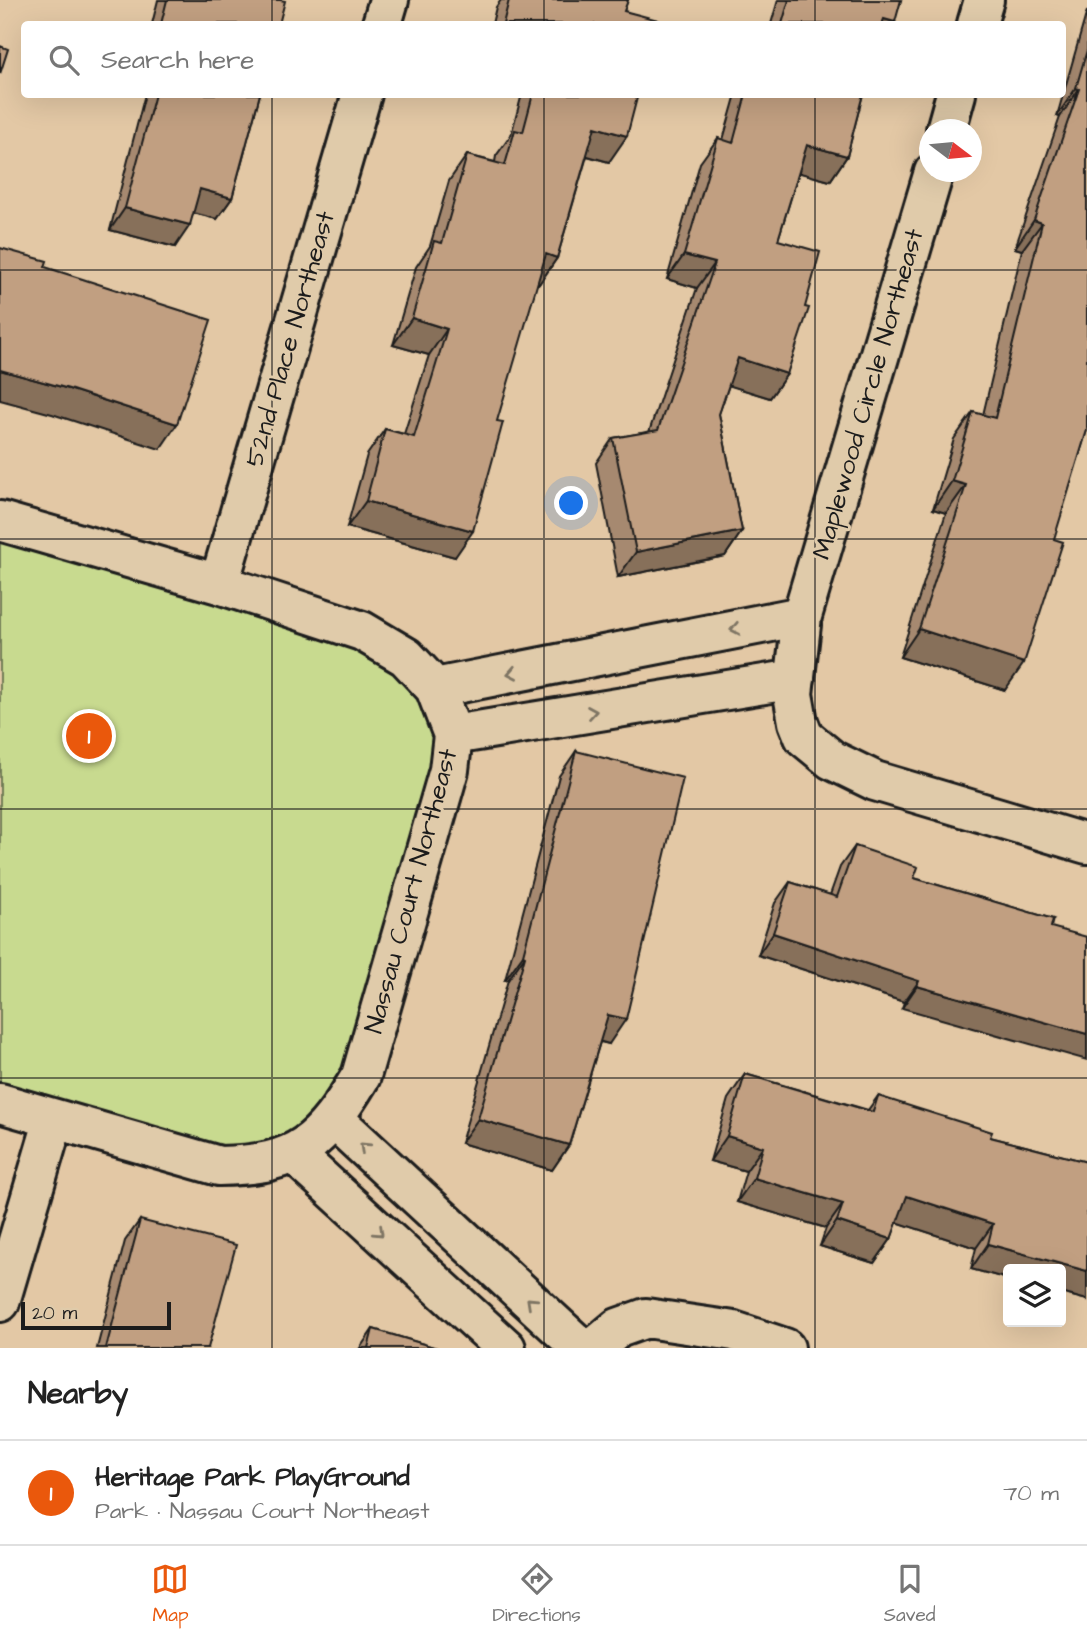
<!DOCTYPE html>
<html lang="en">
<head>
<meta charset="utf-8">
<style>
	:root { --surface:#fff; --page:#f2f2f2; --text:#222; --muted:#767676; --line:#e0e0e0; --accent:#ea580c }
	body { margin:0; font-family:"Architects Daughter",sans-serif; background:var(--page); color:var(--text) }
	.controls { position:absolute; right:21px; bottom:21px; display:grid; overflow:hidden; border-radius:7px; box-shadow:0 7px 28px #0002 }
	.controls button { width:63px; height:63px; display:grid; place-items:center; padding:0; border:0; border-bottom:2px solid var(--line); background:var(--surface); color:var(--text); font:35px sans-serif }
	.compass { position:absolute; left:919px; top:119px; width:63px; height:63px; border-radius:50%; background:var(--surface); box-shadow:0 7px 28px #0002; rotate:106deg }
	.scale { position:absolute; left:21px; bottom:18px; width:150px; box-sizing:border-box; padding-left:7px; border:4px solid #1c1c1c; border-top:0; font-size:19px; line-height:24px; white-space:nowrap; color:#1c1c1c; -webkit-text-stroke:5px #e0cbaa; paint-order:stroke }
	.you { position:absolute; left:572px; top:504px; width:24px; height:24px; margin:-18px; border:5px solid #fff; border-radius:50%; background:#1a73e8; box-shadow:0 0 0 10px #1a73e833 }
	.badge { display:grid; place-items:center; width:46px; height:46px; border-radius:50%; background:var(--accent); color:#fff; font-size:23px; font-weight:700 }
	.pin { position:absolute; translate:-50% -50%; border:4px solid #fff; box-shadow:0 2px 7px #0006 }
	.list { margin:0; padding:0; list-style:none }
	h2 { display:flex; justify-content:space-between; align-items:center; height:91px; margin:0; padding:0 28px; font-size:30px }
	h2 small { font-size:23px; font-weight:400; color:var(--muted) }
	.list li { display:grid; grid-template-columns:46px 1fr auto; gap:21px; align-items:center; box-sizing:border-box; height:105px; padding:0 28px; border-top:2px solid var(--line) }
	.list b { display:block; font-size:26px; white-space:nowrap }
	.list p { margin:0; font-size:23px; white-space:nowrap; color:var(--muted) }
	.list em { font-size:23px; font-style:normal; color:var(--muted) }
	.icon { flex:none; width:38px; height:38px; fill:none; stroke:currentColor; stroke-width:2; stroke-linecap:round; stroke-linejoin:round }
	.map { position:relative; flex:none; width:1087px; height:1348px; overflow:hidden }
	.search { position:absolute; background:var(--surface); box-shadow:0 7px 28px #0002; left:21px; right:21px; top:21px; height:77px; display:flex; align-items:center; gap:18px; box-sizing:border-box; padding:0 24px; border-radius:7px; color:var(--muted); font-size:26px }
	.sheet { height:196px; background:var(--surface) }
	nav { display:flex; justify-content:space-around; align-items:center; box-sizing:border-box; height:98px; border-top:2px solid var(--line); background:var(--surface); font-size:19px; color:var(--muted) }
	nav a { display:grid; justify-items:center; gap:4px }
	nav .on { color:var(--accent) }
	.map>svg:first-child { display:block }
</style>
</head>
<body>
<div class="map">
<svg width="1087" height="1348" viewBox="0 0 1087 1348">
	<rect width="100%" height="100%" fill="#e3c8a5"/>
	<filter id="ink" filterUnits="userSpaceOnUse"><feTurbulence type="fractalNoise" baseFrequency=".0143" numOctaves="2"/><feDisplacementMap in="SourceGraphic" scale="14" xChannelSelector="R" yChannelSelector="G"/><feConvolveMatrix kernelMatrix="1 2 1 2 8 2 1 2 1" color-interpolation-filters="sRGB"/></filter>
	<g filter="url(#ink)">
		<path fill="#c8da8f" stroke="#727b56" stroke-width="2" d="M 0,523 L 362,631 L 453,735 L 361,1076 L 251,1166 L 0,1103 Z"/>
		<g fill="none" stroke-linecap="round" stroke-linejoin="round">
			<g stroke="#1c1c1c" stroke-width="44">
				<path id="street" d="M 382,24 L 389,0
					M 977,24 L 984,0
					M 946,130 L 956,94
					M 934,172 L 802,616 L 793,694 L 798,722 L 804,737 L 832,760 L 875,781 L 1087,844
					M 0,521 L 219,584 L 362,631 L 406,657 L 435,688 L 453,735 L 449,770 L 361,1076 C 321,1142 300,1165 219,1166 L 0,1103
					M 219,584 L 362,94
					M 435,688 L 802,616
					M 453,735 L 795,679
					M 334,1119 L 581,1348
					M 293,1153 L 506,1348
					M 0,1302 L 54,1119
					M 594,1348 L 618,1328 L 646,1318 L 734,1331 L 785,1348"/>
			</g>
			<use href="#street" stroke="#e0cbaa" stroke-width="38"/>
		</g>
		<path fill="#a6896f" stroke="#1c1c1c" stroke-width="2" d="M 158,0 L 280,0 L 279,24 L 152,24 Z
			M 501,0 L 628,0 L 624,11 L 657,24 L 492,24 L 496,7 Z
			M 778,0 L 901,0 L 893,24 L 771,24 Z
			M 1087,11 L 1087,430 L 1005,690 L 900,657 L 946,513 L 933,509 L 954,439 L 973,412 L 983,415 L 1022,250 L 1015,248 L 1060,117 L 1057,116 Z
			M 145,94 L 260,94 L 232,198 L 217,219 L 194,213 L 175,247 L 110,230 Z
			M 522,94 L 638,94 L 609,162 L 587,156 L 557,258 L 539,284 L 537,283 L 455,557 L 347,527 L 367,455 L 385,429 L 404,434 L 429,355 L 393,345 L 416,267 L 430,246 L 449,181 L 467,155 L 495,162 L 496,156 L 511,135 Z
			M 736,94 L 863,94 L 847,156 L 830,181 L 799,172 L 778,240 L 805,307 L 787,374 L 770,398 L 729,385 L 719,414 L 742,531 L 725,556 L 618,577 L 596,463 L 613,438 L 649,432 L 697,288 L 667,279 L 700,163 L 718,138 L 723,140 Z
			M 576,751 L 609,1044 L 600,1042 L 569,1145 L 552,1170 L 461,1143 L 508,980 L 505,980 L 559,776 Z
			M 855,846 L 914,878 L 1053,919 L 902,1008 L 904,1002 L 758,955 L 775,903 L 790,882 L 830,895 L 840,867 Z
			M 745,1074 L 868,1110 L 878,1096 L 990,1137 L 1087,1162 L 1087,1300 L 1061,1293 L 1008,1269 L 1008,1279 L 971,1269 L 976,1248 L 897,1222 L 891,1239 L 874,1263 L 820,1246 L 826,1228 L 737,1202 L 746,1171 L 710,1161 L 728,1099 Z
			M 140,1220 L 208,1348 L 97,1348 L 125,1241 Z
			M 373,1329 L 437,1348 L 360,1348 Z"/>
		<path fill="#876f5a" stroke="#1c1c1c" stroke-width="2" d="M 884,19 L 895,22 L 893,24 L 880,24 Z
			M 1076,88 L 1079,89 L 1060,117 L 1057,116 Z
			M 595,127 L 627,136 L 609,162 L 577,153 Z
			M 807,145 L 847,156 L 830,181 L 789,170 Z
			M 200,189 L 232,198 L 217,219 L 185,211 Z
			M 125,208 L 190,225 L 175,247 L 110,230 Z
			M 1034,220 L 1042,223 L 1022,250 L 1015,248 Z
			M 546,254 L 557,258 L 539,284 L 527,280 Z
			M 684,255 L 715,263 L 697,288 L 667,279 Z
			M 412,318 L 447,329 L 429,355 L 393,345 Z
			M 738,358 L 787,374 L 770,398 L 721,383 Z
			M 0,370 L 69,389 L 177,424 L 160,449 L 52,414 L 0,400 Z
			M 952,481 L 966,485 L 946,513 L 933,509 Z
			M 366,501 L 473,531 L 455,557 L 347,527 Z
			M 742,531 L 725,556 L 618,577 L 636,552 Z
			M 919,629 L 1024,663 L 1005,690 L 900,657 Z
			M 773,933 L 919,981 L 904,1002 L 758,955 Z
			M 523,955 L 525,956 L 508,980 L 505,980 Z
			M 917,986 L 1087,1034 L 1087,1060 L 902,1008 Z
			M 608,1015 L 626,1019 L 609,1044 L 591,1039 Z
			M 478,1119 L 569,1145 L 552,1170 L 461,1143 Z
			M 727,1136 L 763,1147 L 746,1171 L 710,1161 Z
			M 754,1178 L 843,1204 L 826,1228 L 737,1202 Z
			M 907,1196 L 993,1224 L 976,1248 L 890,1220 Z
			M 837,1221 L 891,1239 L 874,1263 L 820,1246 Z
			M 988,1244 L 1087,1271 L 1087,1300 L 1061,1293 L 1061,1269 L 1008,1269 L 1008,1279 L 971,1269 Z"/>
		<path fill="#c19f81" stroke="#1c1c1c" stroke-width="2" d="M 167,0 L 280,0 L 285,1 L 279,24 L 161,24 Z
			M 509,0 L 628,0 L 624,11 L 658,20 L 657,24 L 503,24 Z
			M 789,0 L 901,0 L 895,22 L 884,19 L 882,24 L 782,24 Z
			M 0,46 L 8,49 L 0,74 Z
			M 1087,50 L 1087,430 L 1054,539 L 1063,542 L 1024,663 L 919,629 L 966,485 L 952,481 L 973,412 L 995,418 L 1042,223 L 1034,220 L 1079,89 L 1076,88 Z
			M 155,94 L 260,94 L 232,198 L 200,189 L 190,225 L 125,208 Z
			M 533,94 L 638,94 L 627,136 L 595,127 L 557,258 L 546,254 L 497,421 L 503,422 L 473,531 L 366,501 L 385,429 L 414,437 L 447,329 L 412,318 L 434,241 L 442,243 L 467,155 L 505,165 L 515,130 L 523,132 Z
			M 746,94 L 863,94 L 847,156 L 807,145 L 778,240 L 820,252 L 805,307 L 809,308 L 787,374 L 738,358 L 719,414 L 742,531 L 636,552 L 613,438 L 658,430 L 715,263 L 684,255 L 718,138 L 733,143 Z
			M 0,248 L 47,261 L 45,267 L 211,320 L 177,424 L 69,389 L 0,370 Z
			M 576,751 L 683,778 L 626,1019 L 608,1015 L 569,1145 L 478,1119 L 525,956 L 523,955 Z
			M 855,846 L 918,867 L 914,878 L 1053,919 L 1051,927 L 1087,937 L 1087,1034 L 917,986 L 919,981 L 773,933 L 790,882 L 837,897 Z
			M 745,1074 L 873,1112 L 878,1096 L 992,1132 L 990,1137 L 1087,1162 L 1087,1271 L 988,1244 L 993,1224 L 907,1196 L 891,1239 L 837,1221 L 843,1204 L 754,1178 L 763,1147 L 727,1136 Z
			M 140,1220 L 236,1245 L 208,1348 L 106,1348 Z
			M 373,1329 L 437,1348 L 368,1348 Z"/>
		<defs><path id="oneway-chevron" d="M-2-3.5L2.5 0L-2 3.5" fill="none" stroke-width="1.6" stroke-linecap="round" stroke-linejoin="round" transform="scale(1.75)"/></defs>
		<g stroke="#7e7463">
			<use href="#oneway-chevron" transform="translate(735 629) rotate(169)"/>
			<use href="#oneway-chevron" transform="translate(512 673) rotate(169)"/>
			<use href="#oneway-chevron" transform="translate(592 712) rotate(-9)"/>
			<use href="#oneway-chevron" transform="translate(364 1147) rotate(-137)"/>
			<use href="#oneway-chevron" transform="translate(379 1232) rotate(43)"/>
			<use href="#oneway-chevron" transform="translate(531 1302) rotate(-137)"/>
		</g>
	</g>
	<path fill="none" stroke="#1c1c1c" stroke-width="2" stroke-opacity="0.55" d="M 272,0 L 272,24M 544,0 L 544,24M 815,0 L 815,24M 272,94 L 272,1348M 544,94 L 544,1348M 815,94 L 815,1348M 0,270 L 1087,270M 0,539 L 1087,539M 0,809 L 1087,809M 0,1078 L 1087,1078"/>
	<g text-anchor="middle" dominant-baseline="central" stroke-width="6" stroke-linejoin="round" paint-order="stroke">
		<g font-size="26" fill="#1c1c1c" stroke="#e0cbaa">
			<text transform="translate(290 339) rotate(-74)">52nd Place Northeast</text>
			<text transform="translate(868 394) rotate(-74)">Maplewood Circle Northeast</text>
			<text transform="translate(411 891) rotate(-75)">Nassau Court Northeast</text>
		</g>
	</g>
</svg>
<div class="controls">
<button><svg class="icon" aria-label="layers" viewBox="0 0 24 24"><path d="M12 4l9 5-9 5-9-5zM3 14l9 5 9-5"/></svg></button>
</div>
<svg class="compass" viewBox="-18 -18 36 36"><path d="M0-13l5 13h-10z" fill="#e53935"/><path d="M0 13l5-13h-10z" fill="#767676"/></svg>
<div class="scale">20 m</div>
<div class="you"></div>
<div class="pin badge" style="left:89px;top:736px">1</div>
<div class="search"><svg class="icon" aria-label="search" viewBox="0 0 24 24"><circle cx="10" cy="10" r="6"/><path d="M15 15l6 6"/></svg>Search here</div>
</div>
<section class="sheet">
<h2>Nearby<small></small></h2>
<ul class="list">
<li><span class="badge">1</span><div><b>Heritage Park PlayGround</b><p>Park · Nassau Court Northeast</p></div><em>70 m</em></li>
</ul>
</section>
<nav>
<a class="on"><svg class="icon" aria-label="map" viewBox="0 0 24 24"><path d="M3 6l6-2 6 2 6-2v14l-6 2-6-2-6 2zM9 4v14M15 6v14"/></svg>Map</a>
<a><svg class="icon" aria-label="directions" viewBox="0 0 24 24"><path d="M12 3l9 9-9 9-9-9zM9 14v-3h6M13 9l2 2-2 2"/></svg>Directions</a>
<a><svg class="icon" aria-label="saved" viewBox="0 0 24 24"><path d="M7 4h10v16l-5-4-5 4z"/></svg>Saved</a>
</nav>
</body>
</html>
